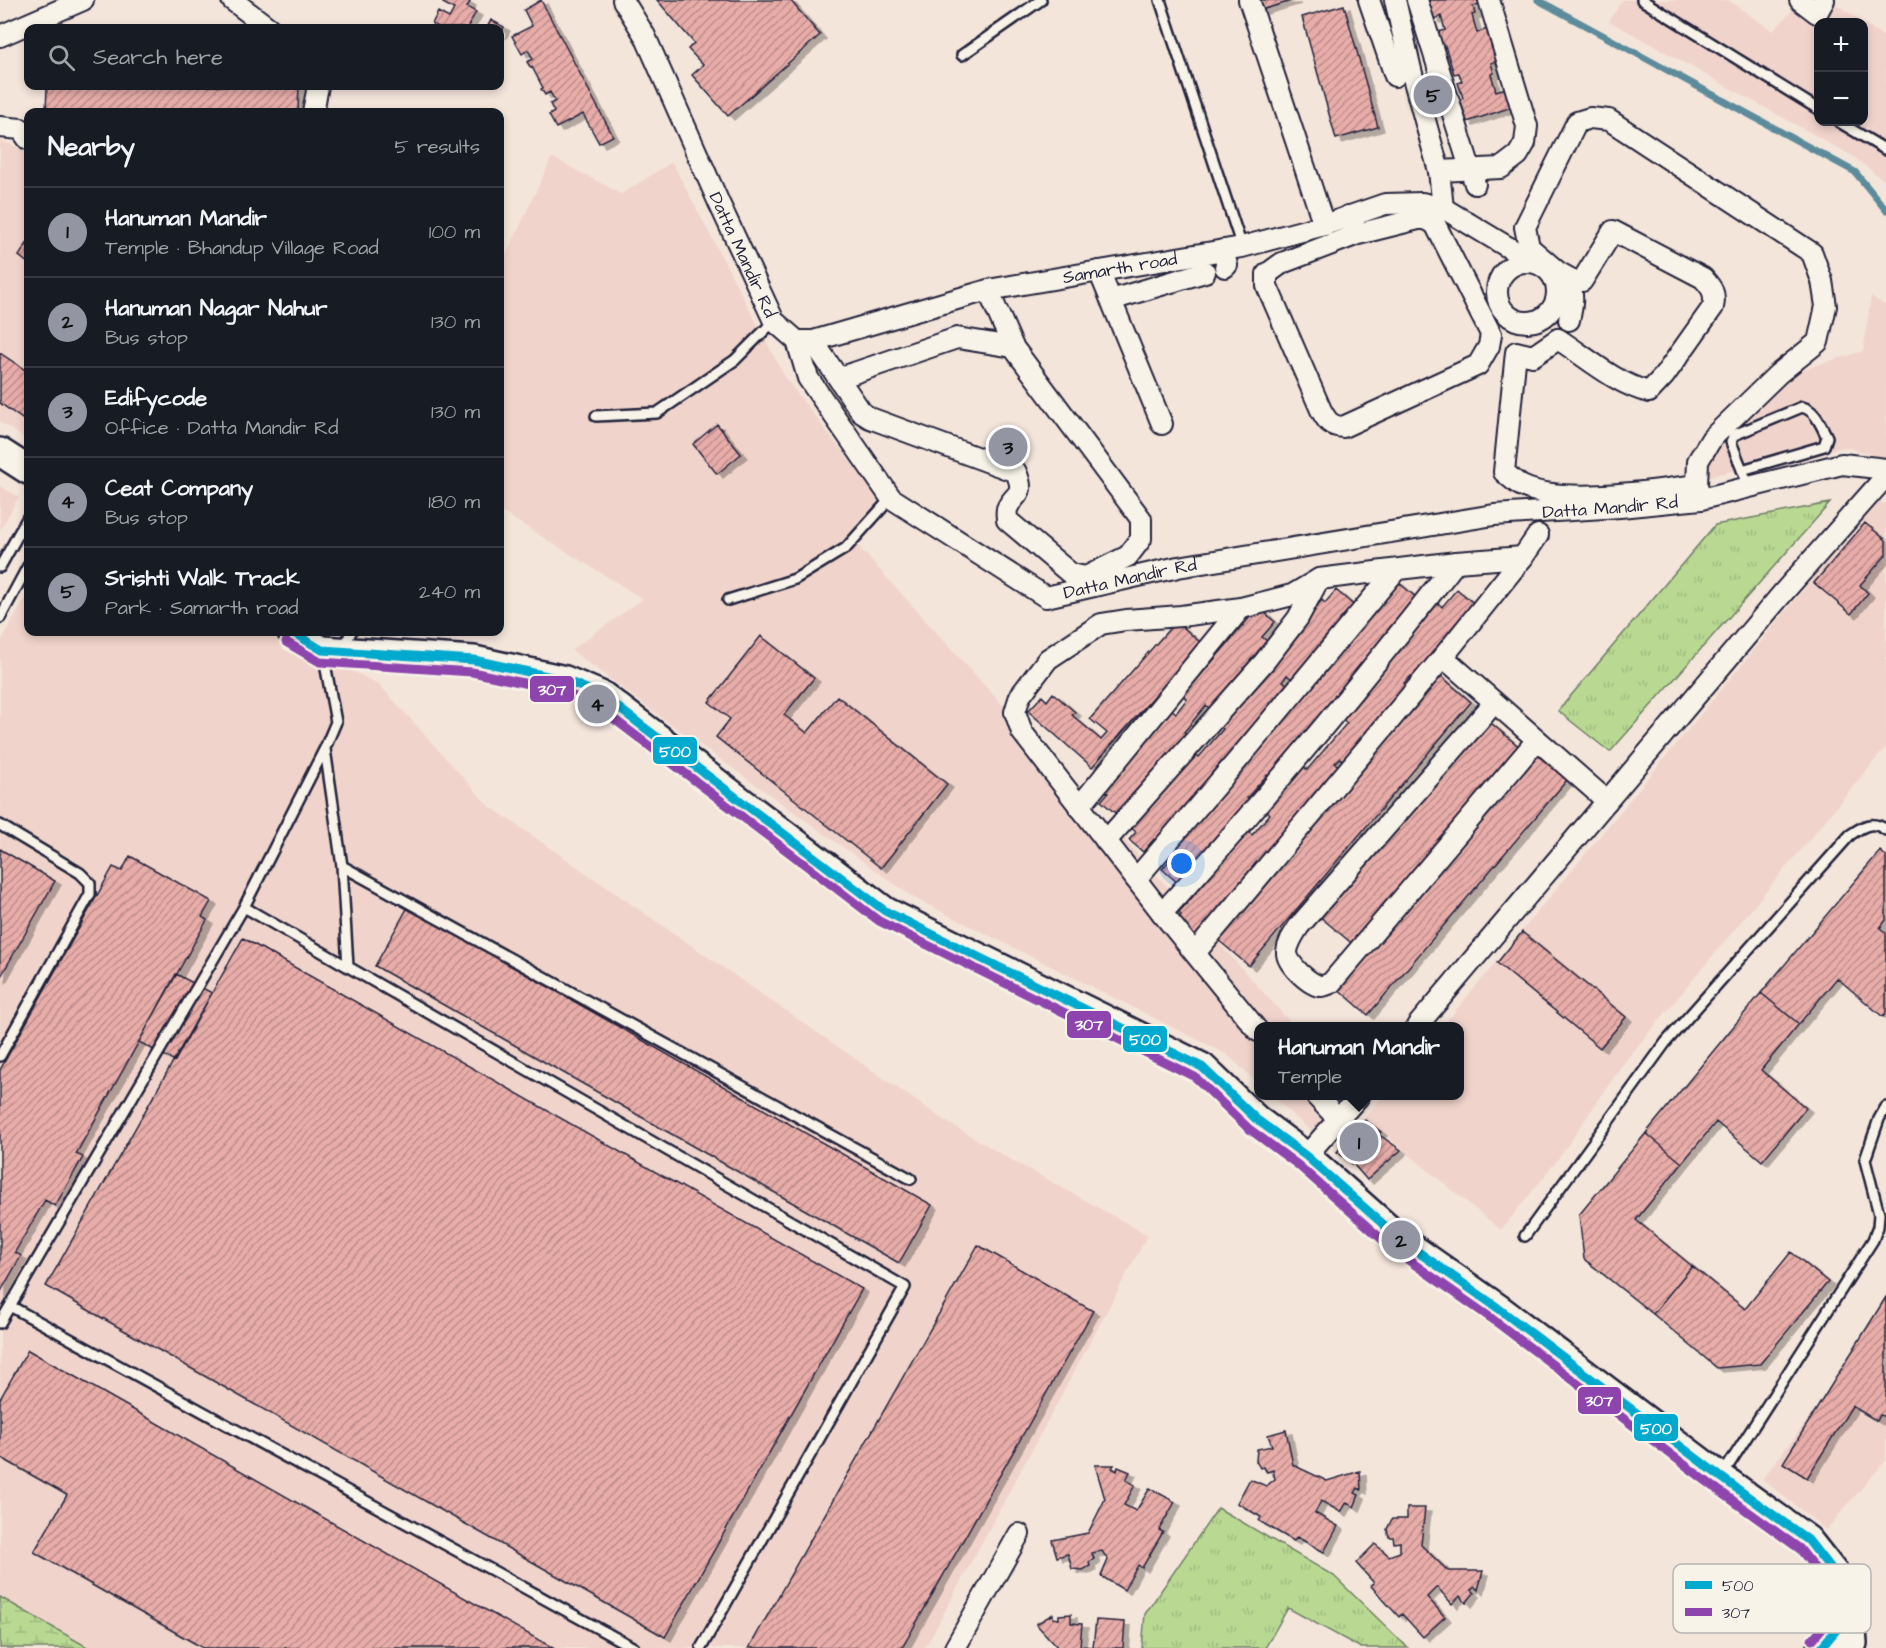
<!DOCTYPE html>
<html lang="en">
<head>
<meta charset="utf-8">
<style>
	:root { --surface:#171b24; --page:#242831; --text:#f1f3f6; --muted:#9ea1a6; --line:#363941; --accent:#9495a2 }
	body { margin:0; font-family:"Architects Daughter",sans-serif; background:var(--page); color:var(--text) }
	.controls { position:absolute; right:18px; top:18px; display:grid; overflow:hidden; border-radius:12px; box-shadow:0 3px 9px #0003 }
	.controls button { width:54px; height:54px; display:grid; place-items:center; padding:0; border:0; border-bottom:2px solid var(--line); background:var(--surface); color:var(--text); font:30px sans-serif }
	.you { position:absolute; left:1182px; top:864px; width:21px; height:21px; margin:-15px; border:4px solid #fff; border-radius:50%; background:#1a73e8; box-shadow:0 0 0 9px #1a73e833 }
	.badge { display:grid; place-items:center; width:39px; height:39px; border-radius:50%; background:var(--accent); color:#111; font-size:20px; font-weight:700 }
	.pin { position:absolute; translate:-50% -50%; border:3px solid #fff; box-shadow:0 2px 6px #0006 }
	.popup { position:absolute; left:1254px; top:1022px; width:210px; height:78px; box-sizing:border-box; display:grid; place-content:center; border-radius:12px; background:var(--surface); filter:drop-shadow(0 2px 4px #0005); font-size:20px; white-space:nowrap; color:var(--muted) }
	.popup b { font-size:22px; color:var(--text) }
	.popup::after { content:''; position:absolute; left:50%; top:100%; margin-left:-12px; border:12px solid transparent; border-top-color:var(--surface) }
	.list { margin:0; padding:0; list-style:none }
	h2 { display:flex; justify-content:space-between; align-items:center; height:78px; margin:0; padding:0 24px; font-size:26px }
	h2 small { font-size:20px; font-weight:400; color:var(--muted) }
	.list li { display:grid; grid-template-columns:39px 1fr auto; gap:18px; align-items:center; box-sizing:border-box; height:90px; padding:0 24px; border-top:2px solid var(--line) }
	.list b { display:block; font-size:22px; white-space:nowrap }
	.list p { margin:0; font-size:20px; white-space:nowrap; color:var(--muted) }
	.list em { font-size:20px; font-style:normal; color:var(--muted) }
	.icon { flex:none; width:33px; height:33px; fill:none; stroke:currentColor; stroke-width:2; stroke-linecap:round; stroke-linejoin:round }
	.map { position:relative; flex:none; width:1886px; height:1648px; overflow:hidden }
	.search { position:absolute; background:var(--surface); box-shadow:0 3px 9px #0003; left:24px; top:24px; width:480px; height:66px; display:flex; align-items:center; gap:15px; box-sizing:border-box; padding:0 21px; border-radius:12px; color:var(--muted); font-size:22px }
	.panel { position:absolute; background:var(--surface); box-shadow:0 3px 9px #0003; left:24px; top:108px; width:480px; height:528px; border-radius:12px }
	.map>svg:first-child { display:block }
</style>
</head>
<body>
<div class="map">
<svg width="1886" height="1648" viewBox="0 0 1886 1648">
	<defs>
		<pattern id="wetland-marsh" width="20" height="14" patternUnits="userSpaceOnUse" patternTransform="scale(1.5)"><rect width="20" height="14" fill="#b9d992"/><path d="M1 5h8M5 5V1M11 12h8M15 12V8" fill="none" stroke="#9fba7f"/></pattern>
		<pattern id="park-tufts" width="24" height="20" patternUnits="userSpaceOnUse" patternTransform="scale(1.5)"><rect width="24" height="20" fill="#b9d992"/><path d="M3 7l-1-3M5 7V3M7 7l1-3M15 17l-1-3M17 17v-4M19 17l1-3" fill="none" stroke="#9fba7f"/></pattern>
		<pattern id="building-hatch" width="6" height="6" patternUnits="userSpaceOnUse" patternTransform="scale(1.5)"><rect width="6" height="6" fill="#e8ada9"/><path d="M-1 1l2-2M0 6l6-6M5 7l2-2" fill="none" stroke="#bc8c8b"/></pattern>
		<filter id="shadow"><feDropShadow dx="6" dy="4" stdDeviation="0" flood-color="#0004"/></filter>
	</defs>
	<rect width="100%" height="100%" fill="#f4e5db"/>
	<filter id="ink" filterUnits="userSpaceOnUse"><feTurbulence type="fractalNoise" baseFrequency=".0167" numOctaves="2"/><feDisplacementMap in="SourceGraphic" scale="12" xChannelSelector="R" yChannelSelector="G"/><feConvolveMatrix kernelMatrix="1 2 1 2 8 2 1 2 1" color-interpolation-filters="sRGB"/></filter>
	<g filter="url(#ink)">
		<path fill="#f0d4cc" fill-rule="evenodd" d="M 1622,0 L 1728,0 L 1773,31 L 1802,0 L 1830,0 L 1886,38 L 1886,182 L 1852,156 L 1609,21 ZM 1818,22 L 1864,22 L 1864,122 L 1818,122 Z
			M 0,141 L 28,151 L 28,441 L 0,422 Z
			M 552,157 L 621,194 L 672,162 L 786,379 L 886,507 L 858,546 L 1294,1026 L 1258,1026 L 1258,1083 L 1226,1054 L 914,898 L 658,715 L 571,650 L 643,599 L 500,511 L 500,268 Z
			M 1871,296 L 1886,306 L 1886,458 L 1845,447 L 1706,477 L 1706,454 L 1781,376 L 1863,351 Z
			M 0,486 L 19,497 L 0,530 Z
			M 1876,502 L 1886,504 L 1886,747 L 1623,1064 L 1559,1158 L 1501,1230 L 1364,1118 L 1383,1096 L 1460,1096 L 1460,1026 L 1443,1026 Z
			M 28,593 L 28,632 L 271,632 L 379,684 L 488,805 L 944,1120 L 1010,1159 L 1148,1235 L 925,1648 L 89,1648 L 0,1597 L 0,643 Z
			M 1272,1096 L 1344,1096 L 1312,1132 Z
			M 1886,1319 L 1886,1460 L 1826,1530 L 1762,1479 Z"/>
		<path fill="url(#wetland-marsh)" stroke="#6e7e66" stroke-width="1.5" d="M 0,1597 L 89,1648 L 0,1648 Z"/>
		<path fill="url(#park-tufts)" stroke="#6e7e66" stroke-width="1.5" d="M 1830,503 L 1610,752 L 1558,711 L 1715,525 Z
			M 1218,1508 L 1334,1576 L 1408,1648 L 1361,1648 L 1288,1608 L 1265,1648 L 1142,1648 L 1145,1614 Z"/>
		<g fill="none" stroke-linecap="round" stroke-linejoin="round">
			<path stroke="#5c8c9b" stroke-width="7" d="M 1538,0 L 1855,172 L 1886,210"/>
		</g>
		<path fill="url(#building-hatch)" stroke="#22223b" stroke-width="1.5" filter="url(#shadow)" d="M 445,0 L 467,0 L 470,2 L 467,7 L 476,12 L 467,28 L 441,28 L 432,24 L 438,12 L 449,18 L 454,9 L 443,3 Z
			M 541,0 L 613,136 L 599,143 L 583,114 L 556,128 L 549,115 L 554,112 L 550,104 L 555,101 L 550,92 L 545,95 L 541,89 L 543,88 L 532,67 L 531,68 L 527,62 L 533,59 L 528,50 L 522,54 L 512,36 L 532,26 L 524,10 Z
			M 657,0 L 790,0 L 820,35 L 728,116 L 692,75 L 703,65 L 688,49 L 694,43 Z
			M 1257,0 L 1295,0 L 1261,10 Z
			M 1428,0 L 1478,0 L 1479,4 L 1473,6 L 1475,14 L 1472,15 L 1477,33 L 1487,29 L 1497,61 L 1491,63 L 1494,73 L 1491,74 L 1496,91 L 1506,88 L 1512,107 L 1467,122 L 1460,99 L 1463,98 L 1458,83 L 1462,81 L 1459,73 L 1454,74 L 1445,46 L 1443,47 L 1438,32 L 1445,30 L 1441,16 L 1434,19 Z
			M 1344,5 L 1378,127 L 1336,139 L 1302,17 Z
			M 491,20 L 504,27 L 500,35 L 500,28 L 487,28 Z
			M 47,86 L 299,86 L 298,112 L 46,112 Z
			M 28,242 L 28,263 L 19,256 Z
			M 0,353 L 28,372 L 28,423 L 0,403 Z
			M 717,424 L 741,454 L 717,474 L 693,444 Z
			M 1865,523 L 1886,540 L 1886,555 L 1860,585 L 1868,593 L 1851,614 L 1814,583 Z
			M 1397,581 L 1418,599 L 1328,706 L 1332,710 L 1272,780 L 1267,775 L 1247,798 L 1253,803 L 1179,884 L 1162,869 L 1169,861 L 1161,855 Z
			M 1457,589 L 1479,608 L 1417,681 L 1411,676 L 1404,683 L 1411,689 L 1347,764 L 1340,758 L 1335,763 L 1342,769 L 1210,926 L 1207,923 L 1195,937 L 1176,921 L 1181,915 L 1179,913 L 1248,831 L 1252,835 L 1270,814 L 1262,806 L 1299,762 L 1307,770 L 1347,723 L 1340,718 L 1405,644 L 1402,642 L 1436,601 L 1442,607 Z
			M 1336,590 L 1358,609 L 1296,683 L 1287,675 L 1283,681 L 1292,688 L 1228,763 L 1224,759 L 1211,774 L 1216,778 L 1160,844 L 1154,839 L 1143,852 L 1129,840 L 1136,832 L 1130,827 L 1193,752 L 1199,757 L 1223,729 L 1217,724 L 1254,679 L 1259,683 L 1290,646 L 1286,642 L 1322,600 L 1325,603 Z
			M 1261,609 L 1275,622 L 1262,637 L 1267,641 L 1210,709 L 1206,705 L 1184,732 L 1188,736 L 1131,802 L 1128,799 L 1115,813 L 1101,801 L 1108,793 L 1103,790 L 1171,709 L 1176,713 L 1187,699 L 1183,696 L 1251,616 L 1253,618 Z
			M 1176,621 L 1201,643 L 1092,767 L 1028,711 L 1042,696 L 1047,701 L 1053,693 L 1075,712 L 1072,715 L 1101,740 L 1107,733 L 1090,719 Z
			M 761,636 L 814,678 L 784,715 L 807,733 L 837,696 L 947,784 L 881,868 L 716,737 L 730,719 L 709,702 Z
			M 1440,675 L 1471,702 L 1249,966 L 1217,939 Z
			M 1486,719 L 1522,749 L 1355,946 L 1319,916 Z
			M 1536,754 L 1567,780 L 1368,1015 L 1337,988 Z
			M 0,849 L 55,881 L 0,978 Z
			M 1880,851 L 1886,856 L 1886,920 L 1880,928 L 1886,933 L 1886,1013 L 1883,1017 L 1837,978 L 1799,1024 L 1761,993 Z
			M 130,856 L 211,901 L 202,917 L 207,920 L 76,1154 L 83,1157 L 55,1206 L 45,1200 L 15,1252 L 21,1256 L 0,1293 L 0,1070 L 113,867 L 122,871 Z
			M 408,907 L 932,1205 L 899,1263 L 375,966 Z
			M 1522,932 L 1626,1017 L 1600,1048 L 1497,963 Z
			M 243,938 L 862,1289 L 665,1637 L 46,1286 Z
			M 176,974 L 212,993 L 175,1061 L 139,1042 Z
			M 1761,993 L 1799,1024 L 1761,1070 L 1806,1108 L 1762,1161 L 1716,1122 L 1682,1163 L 1646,1133 Z
			M 1365,1120 L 1381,1132 L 1354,1165 L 1337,1152 Z
			M 1646,1133 L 1682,1163 L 1636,1220 L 1692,1266 L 1653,1314 L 1584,1259 L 1579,1215 Z
			M 1381,1136 L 1401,1150 L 1367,1180 L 1354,1165 Z
			M 978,1245 L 1093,1311 L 902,1648 L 749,1648 Z
			M 1791,1252 L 1828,1282 L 1760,1364 L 1717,1368 L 1653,1314 L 1692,1266 L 1745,1309 Z
			M 1886,1297 L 1886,1417 L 1880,1415 L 1877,1421 L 1852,1406 L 1807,1478 L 1783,1463 Z
			M 28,1350 L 553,1648 L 203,1648 L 34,1552 L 67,1495 L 0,1457 L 0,1399 Z
			M 1286,1430 L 1293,1465 L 1327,1481 L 1360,1471 L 1361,1490 L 1358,1488 L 1355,1493 L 1359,1495 L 1354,1507 L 1347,1502 L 1341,1512 L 1321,1501 L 1315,1513 L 1338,1526 L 1324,1552 L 1297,1537 L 1294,1541 L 1259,1521 L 1261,1517 L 1237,1503 L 1250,1479 L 1266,1486 L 1275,1479 L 1273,1470 L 1267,1472 L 1264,1467 L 1260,1468 L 1256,1461 L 1257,1449 L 1272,1446 L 1268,1435 Z
			M 1095,1465 L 1114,1465 L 1112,1468 L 1117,1471 L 1118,1467 L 1130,1472 L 1126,1480 L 1135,1485 L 1124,1505 L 1136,1511 L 1150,1488 L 1175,1502 L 1159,1530 L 1163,1532 L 1142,1568 L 1138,1565 L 1124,1590 L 1101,1576 L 1108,1560 L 1102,1551 L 1092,1553 L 1094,1559 L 1089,1562 L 1090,1566 L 1083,1570 L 1072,1569 L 1068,1554 L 1057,1557 L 1052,1540 L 1088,1533 L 1105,1499 Z
			M 1407,1508 L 1425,1508 L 1421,1545 L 1448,1571 L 1483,1571 L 1478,1590 L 1475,1587 L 1471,1590 L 1474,1593 L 1466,1603 L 1460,1596 L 1452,1604 L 1437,1587 L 1427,1597 L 1445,1617 L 1423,1637 L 1402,1614 L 1399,1617 L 1371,1586 L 1374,1583 L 1356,1563 L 1375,1544 L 1389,1556 L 1400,1552 L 1400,1542 L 1394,1543 L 1393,1537 L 1389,1537 L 1387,1529 L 1392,1519 L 1407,1519 Z
			M 1053,1614 L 1053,1618 L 1059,1619 L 1059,1615 L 1071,1614 L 1071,1623 L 1082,1624 L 1080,1646 L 1093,1647 L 1096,1620 L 1125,1622 L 1123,1648 L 1058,1648 L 1036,1624 Z"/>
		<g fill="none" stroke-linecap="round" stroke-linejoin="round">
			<g stroke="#22223b" stroke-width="14">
				<path id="lane" d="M 1160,0 L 1242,247
					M 1642,0 L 1818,109
					M 962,55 L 1041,0
					M 1839,122 L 1886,150
					M 596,416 L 657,413 L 735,360 L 774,321
					M 1742,470 L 1824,446 L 1827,437 C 1821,426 1816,410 1802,407 L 1734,435 L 1731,442 L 1749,487
					M 0,567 L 28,517
					M 728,600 L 795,579 L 846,548 L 891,498
					M 0,618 L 28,566
					M 343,649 L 351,632
					M 325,749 L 342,866 L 348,967
					M 0,825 L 80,873 L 90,883 L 90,894 L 0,1056
					M 342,866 L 911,1179
					M 244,907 L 905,1287 L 701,1648
					M 1525,1236 L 1666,1042 L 1850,835 C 1863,826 1872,820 1886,830
					M 10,1306 L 634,1648
					M 0,1323 L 244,907 L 325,748 L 336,722 L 323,653
					M 1723,1474 L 1873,1240 L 1878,1227 L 1879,1214 L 1865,1160 L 1879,1119 L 1886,1107"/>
			</g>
			<g stroke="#22223b" stroke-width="24">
				<g id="street">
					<path d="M 232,0 L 269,28"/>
					<path id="s1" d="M 623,0 L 645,36 L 719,203 L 774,321 L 797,341 L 808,378 L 891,498 L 1046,597 L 1178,567 L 1494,515 L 1620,507 L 1701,499 L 1842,464 L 1886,469"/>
					<path d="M 1249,0 L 1324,225"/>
					<path d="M 1369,0 L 1395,76"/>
					<path d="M 1395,0 L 1411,70 L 1439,171 L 1443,208"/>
					<path d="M 1417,0 L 1475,184"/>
					<path d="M 1800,0 L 1817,13 L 1824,0"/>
					<path d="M 0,36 L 83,0"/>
					<path d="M 313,112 L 318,86"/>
					<path d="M 0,127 L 21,129 L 28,139"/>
					<path d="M 1439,171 L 1501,168 L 1518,155 L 1525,143 L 1527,126 L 1489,0"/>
					<path d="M 1348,216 L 1358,234 L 1418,219 L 1426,219 L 1435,224 L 1491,334 L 1489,346 L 1478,365 L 1343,427 C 1330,426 1327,421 1321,410 L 1267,286 L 1267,274 L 1282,263 L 1358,234"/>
					<path d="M 1223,250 L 1227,265 L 1225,267"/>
					<circle cx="1527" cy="292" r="30"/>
					<path d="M 1099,271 L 1162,424"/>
					<path d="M 1568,278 C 1574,293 1573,304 1569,320"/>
					<path d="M 1111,300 L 1205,272"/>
					<path id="s2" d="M 802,341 L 813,341 L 988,290 L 1242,247 L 1324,225 L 1385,204 L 1422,203 L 1443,208 L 1521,255 L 1526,262"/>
					<path d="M 813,341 L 862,413 L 870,418 L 1016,472 C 1027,497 1013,493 1007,509 C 1006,513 1007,516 1007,520 L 1071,574 L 1086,577 L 1128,556 L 1141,539 L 1141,519 L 1013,347 L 988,290"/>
					<path d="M 839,378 L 957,338 L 1013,347"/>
					<path d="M 1697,485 C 1654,491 1561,505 1522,486 C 1516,483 1510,477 1504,472 L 1516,352 L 1533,356 L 1558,339 C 1586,357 1616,384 1649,392 L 1664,376 L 1713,307 C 1716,293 1712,288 1703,278 L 1613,231 L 1582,281 L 1574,281 L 1558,272 L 1529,247 L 1525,227 L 1577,122 L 1590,118 L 1609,120 L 1812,253 L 1822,281 L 1826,306 L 1818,342 L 1778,374 L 1712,438 L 1698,461 L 1697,485 L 1701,499"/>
					<path d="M 1443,657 L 1607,801"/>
					<path d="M 1494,703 L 1299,926 C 1294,934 1288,942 1287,952 C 1286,963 1311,987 1322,986 C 1325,986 1328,984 1331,983 L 1537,740"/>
					<path d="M 1079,807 L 1241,608"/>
					<path d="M 1106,841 L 1265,661 L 1298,618 L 1319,579"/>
					<path d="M 1136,879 L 1237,761 L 1396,570"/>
					<path d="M 1162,913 C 1265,801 1362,682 1456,562"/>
					<path d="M 1195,953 L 1443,657 L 1523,557 L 1538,535"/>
					<path d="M 1417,1026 L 1782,594 L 1886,476"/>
					<path d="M 1258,1031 L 1162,913 L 1022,732 L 1015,712 L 1020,696 L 1048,659 L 1101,624 L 1126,620 L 1181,616 L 1241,608 L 1292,595 L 1319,579 L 1456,562 L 1523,557"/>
					<path d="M 1316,1096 L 1339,1120"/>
					<path d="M 1306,1156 L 1359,1096"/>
					<path d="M 955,1648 L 1019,1534"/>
				</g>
			</g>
			<g stroke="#22223b" stroke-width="32">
				<path id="secondary" d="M 0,452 L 28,470
					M 292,632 L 322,650 L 474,660 L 565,680 L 603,696 L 885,911 L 1202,1067 L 1256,1119 L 1306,1156 L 1401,1240 L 1498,1308 L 1721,1477 L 1808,1540 L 1849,1592 L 1853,1643 L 1851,1648
					M 1821,1648 L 1851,1612"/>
			</g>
			<use href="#lane" stroke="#f7f3e8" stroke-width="9"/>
			<use href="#street" stroke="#f7f3e8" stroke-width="20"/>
			<use href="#secondary" stroke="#f7f3e8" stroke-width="27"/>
			<g stroke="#f7f3e8" stroke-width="14">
				<path id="bus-1" d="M 292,632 L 322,650 L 474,660 L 565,680 L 603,696 L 885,911 L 1202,1067 L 1256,1119 L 1306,1156 L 1401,1240 L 1498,1308 L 1721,1477 L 1808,1540 L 1849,1592 L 1851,1612 L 1821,1648"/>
			</g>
			<g stroke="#f7f3e8" stroke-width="14">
				<path id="bus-2" d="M 286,642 L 320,662 L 472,672 L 561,691 L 597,706 L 879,921 L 1195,1077 L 1248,1128 L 1298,1165 L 1394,1250 L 1491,1318 L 1714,1487 L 1800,1549 L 1837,1597 L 1839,1608 L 1812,1640"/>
			</g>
			<use href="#bus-1" stroke="#00a9ce" stroke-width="9"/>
			<use href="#bus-2" stroke="#8e44ad" stroke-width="9"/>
		</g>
	</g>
	<g text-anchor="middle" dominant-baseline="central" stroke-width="4.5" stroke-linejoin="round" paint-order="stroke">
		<g font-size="18" fill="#22223b" stroke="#f7f3e8">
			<text stroke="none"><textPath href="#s1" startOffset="282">Datta Mandir Rd</textPath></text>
			<text stroke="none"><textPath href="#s2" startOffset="327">Samarth road</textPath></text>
			<text stroke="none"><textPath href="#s1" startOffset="1326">Datta Mandir Rd</textPath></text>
			<text stroke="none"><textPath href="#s1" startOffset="840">Datta Mandir Rd</textPath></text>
		</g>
	</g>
	<rect x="1673" y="1564" width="198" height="69" rx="9" fill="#f7f3e8" stroke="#b7b4b4" stroke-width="1.5"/>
	<rect x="1685" y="1581" width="27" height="8" fill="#00a9ce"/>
	<rect x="1685" y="1608" width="27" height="8" fill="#8e44ad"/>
	<g font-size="16" fill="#22223b">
		<text x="1722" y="1591">500</text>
		<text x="1722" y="1618">307</text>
	</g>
	<g stroke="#f7f3e8" stroke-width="2">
		<rect x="529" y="675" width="46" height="28" rx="6" fill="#8e44ad"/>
		<rect x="652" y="736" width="46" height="29" rx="6" fill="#00a9ce"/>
		<rect x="1066" y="1010" width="46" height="29" rx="6" fill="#8e44ad"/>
		<rect x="1122" y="1025" width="46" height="28" rx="6" fill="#00a9ce"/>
		<rect x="1577" y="1386" width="45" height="29" rx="6" fill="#8e44ad"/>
		<rect x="1633" y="1413" width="46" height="29" rx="6" fill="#00a9ce"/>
	</g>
	<g font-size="16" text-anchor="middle" font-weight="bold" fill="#fff">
		<text x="552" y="695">307</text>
		<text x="675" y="757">500</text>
		<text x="1089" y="1030">307</text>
		<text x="1145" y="1045">500</text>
		<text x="1599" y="1406">307</text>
		<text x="1656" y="1434">500</text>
	</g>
</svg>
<div class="controls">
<button>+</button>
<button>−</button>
</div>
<div class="you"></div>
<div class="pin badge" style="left:1359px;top:1142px">1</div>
<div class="popup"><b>Hanuman Mandir</b>Temple</div>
<div class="pin badge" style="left:1401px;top:1240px">2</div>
<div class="pin badge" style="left:1008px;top:447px">3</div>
<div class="pin badge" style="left:597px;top:704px">4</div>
<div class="pin badge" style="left:1433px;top:95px">5</div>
<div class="search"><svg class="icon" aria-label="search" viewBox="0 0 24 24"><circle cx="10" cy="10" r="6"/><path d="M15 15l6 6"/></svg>Search here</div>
<section class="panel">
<h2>Nearby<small>5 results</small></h2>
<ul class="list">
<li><span class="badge">1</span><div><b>Hanuman Mandir</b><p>Temple · Bhandup Village Road</p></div><em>100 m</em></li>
<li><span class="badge">2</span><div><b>Hanuman Nagar Nahur</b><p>Bus stop</p></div><em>130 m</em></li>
<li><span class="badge">3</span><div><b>Edifycode</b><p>Office · Datta Mandir Rd</p></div><em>130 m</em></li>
<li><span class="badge">4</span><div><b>Ceat Company</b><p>Bus stop</p></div><em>180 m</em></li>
<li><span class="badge">5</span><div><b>Srishti Walk Track</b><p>Park · Samarth road</p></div><em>240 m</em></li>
</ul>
</section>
</div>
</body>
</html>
